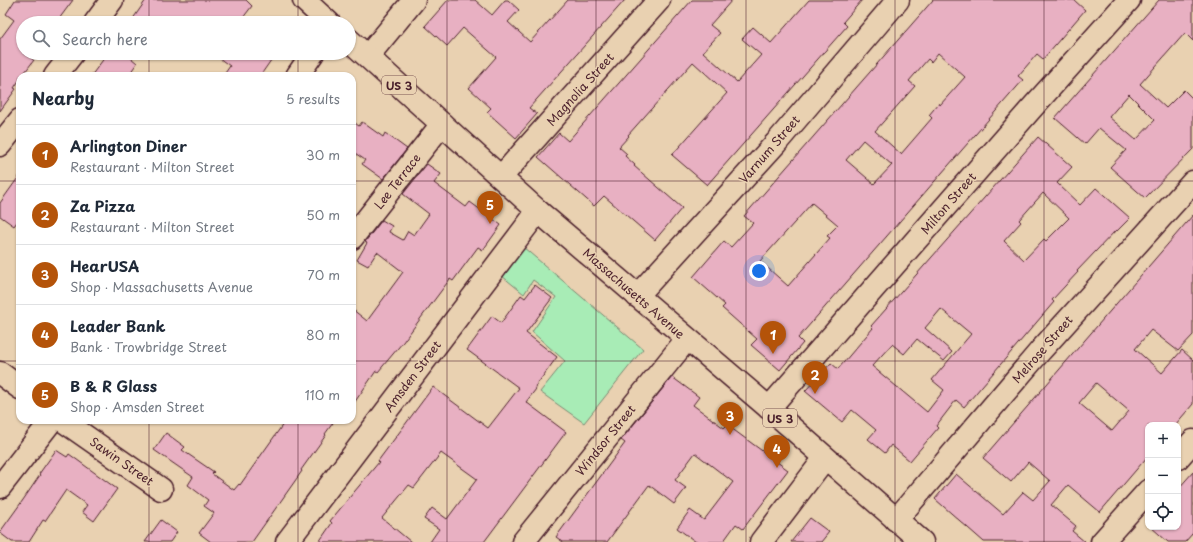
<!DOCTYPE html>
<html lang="en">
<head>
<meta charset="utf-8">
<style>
	:root { --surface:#fff; --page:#f2f2f3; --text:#1f2937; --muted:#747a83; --line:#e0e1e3; --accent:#b45309 }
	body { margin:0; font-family:"Playpen Sans",sans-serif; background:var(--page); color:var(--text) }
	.controls { position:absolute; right:12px; bottom:12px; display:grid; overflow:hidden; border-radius:8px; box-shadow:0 1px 3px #0004 }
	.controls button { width:36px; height:36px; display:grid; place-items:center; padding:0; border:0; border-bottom:1px solid var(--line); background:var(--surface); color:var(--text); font:20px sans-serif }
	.you { position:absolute; left:759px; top:271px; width:14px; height:14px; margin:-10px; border:3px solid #fff; border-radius:50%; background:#1a73e8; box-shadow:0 0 0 6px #1a73e833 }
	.badge { display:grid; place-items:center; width:26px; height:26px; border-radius:50%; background:var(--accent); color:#fff; font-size:13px; font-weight:700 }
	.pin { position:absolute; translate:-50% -33px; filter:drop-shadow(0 1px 2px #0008) }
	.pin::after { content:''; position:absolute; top:21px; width:14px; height:12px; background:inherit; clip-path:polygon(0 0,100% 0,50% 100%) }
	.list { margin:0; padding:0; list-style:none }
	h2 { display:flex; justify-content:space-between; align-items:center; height:52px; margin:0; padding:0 16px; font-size:17px }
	h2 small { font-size:13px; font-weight:400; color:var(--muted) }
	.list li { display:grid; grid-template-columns:26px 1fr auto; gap:12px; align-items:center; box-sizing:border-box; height:60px; padding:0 16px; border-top:1px solid var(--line) }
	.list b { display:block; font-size:15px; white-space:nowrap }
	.list p { margin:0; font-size:13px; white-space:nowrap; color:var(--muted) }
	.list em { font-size:13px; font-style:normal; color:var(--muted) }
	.icon { flex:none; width:22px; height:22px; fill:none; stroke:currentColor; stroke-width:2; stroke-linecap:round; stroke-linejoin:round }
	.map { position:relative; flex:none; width:1193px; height:542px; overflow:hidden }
	.search { position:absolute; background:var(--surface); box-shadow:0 1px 3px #0004; left:16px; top:16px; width:340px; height:44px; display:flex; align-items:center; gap:10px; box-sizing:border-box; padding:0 14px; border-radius:22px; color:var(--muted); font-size:15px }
	.panel { position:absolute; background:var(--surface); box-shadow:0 1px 3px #0004; left:16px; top:72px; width:340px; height:352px; border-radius:12px }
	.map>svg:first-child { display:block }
</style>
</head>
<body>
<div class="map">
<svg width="1193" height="542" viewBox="0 0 1193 542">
	<rect width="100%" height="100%" fill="#e9d1b1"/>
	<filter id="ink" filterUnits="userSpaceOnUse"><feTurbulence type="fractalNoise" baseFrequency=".025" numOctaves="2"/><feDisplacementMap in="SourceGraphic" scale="8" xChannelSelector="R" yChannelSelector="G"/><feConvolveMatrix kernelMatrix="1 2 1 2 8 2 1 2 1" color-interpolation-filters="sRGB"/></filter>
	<g filter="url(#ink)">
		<path fill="#a8ecb6" stroke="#798670" d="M 523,247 L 643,349 L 584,423 L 540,392 L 565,361 L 532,332 L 556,297 L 533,280 L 524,294 L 502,276 Z"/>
		<path fill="#e8b0c2" stroke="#4a1f2b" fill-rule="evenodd" d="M 15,0 L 73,0 L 56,23 L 23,23 L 23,53 L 34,60 L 22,76 L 20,76 L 20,79 L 14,88 L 16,89 L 0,111 L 0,39 L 14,20 L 6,14 Z
			M 146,0 L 246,0 L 252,6 L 239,23 L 130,23 Z
			M 448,0 L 475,0 L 492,15 L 505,0 L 508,0 L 519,10 L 508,22 L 530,42 L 568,0 L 625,0 L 529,108 L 537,114 L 516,138 L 487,112 L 491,108 L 469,88 L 496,57 L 463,28 L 447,46 L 425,26 Z
			M 692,0 L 732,0 L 710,25 L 720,33 L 703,52 L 737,82 L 761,55 L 742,39 L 753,27 L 771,43 L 809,0 L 862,0 L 843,22 L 847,26 L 707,185 L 672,155 L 727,93 L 693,62 L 628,135 L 629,136 L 619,147 L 627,154 L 625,156 L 635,165 L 634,166 L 682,208 L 655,240 L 604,196 L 594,206 L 538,157 L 559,133 L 568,141 Z
			M 933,0 L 1074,0 L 1085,10 L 1043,59 L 1037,54 L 1018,76 L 1023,80 L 798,338 L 803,343 L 780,370 L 751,345 L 757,339 L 722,308 L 725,305 L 693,277 L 724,241 L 731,247 L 753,223 L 744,216 ZM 938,53 L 965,77 L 940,105 L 939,103 L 929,115 L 932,118 L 901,154 L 875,131 L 915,86 L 909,81 L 928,59 L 931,62 ZM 863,140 L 892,165 L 874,184 L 846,160 ZM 812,203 L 838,225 L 827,236 L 830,238 L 788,286 L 760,261 Z
			M 1159,0 L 1193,0 L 1193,41 L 1185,33 L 1140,84 L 1166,108 L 1184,90 L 1193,99 L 1193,149 L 1145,198 L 1110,167 L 1126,150 L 1099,128 L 1085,144 L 1055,118 ZM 1129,94 L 1155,120 L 1136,140 L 1109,117 Z
			M 108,53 L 135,53 L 131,58 L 137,63 L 128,76 L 91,76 Z
			M 212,53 L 276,53 L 260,76 L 223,76 L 230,66 Z
			M 352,121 L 359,126 L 362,122 L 383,137 L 385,133 L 407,149 L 383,179 L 362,164 L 365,160 L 352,151 Z
			M 1038,137 L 1072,167 L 1057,183 L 1080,205 L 1096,188 L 1130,218 L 1117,231 L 1116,230 L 1077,271 L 1078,272 L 1052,300 L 1054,302 L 964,407 L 956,400 L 936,426 L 938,428 L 910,461 L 891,445 L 885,453 L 868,439 L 876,430 L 852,410 L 842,422 L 805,391 L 831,363 L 838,369 L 873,328 L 871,326 ZM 1043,193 L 1069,218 L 1046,241 L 1044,239 L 1024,260 L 1004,241 L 1021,222 L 1019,220 ZM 941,309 L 971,334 L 932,380 L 944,390 L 927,412 L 872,366 L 892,344 L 904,354 L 917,339 L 944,361 L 952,352 L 925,328 Z
			M 427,164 L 441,174 L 434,183 L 466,207 L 470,202 L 501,225 L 483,250 L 478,247 L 453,281 L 450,279 L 403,342 L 378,372 L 376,371 L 352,406 L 352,309 L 367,321 L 403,272 L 377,252 L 368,266 L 357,260 L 367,243 L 365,242 L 382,220 L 392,226 L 389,232 L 403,240 L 408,231 L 414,235 L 429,214 L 403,194 Z
			M 20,175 L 20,218 L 14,226 L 0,216 L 0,203 Z
			M 1193,215 L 1193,335 L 1178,351 L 1151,330 L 1135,349 L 1162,373 L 1182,350 L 1193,360 L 1193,404 L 1175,425 L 1148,425 L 1148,456 L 1100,512 L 1068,485 L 1051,505 L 1076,526 L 1072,531 L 1085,542 L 984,542 L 935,499 L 956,474 L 1003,514 L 1023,492 L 1033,500 L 1050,481 L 1028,462 L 1011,482 L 983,458 ZM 1096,383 L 1129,411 L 1112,431 L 1079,403 Z
			M 535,285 L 552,298 L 526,333 L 557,357 L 535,387 L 536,389 L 526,402 L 566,432 L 484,542 L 430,542 L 439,529 L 424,519 L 432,508 L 447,519 L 477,479 L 441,453 L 414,488 L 409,485 L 382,518 L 411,542 L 319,542 L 332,523 L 330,521 L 379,462 L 378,461 L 433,387 L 488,428 L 519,388 L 467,350 L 492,316 L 501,323 L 521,295 L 525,298 Z
			M 672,377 L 699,397 L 693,405 L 724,428 L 727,425 L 788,470 L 743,529 L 736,524 L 723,542 L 696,542 L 677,528 L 690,510 L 704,520 L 733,482 L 695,453 L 675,480 L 686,488 L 674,504 L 649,485 L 607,542 L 563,542 L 556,537 L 625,443 L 621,440 Z
			M 286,420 L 335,420 L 325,434 L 326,435 L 301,470 L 302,471 L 252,542 L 211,542 L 199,533 L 214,513 L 204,506 L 208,500 L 188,485 L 193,477 L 154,450 L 166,433 L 185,447 L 182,450 L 214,472 L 212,474 L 234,490 L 239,484 L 240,485 Z
			M 56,450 L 67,457 L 69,454 L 117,489 L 94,521 L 82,512 L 87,505 L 66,490 L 45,521 L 43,520 L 29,542 L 12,542 L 0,533 L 0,532 L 23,500 L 40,475 L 39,474 Z
			M 1193,472 L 1193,533 L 1185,542 L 1168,542 L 1151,527 L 1178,527 L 1178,489 Z
			M 810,518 L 829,532 L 821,542 L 791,542 Z
			M 161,520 L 177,532 L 170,542 L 145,542 Z"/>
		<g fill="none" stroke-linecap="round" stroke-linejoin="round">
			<g stroke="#4a1f2b" stroke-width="25">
				<path id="minor" d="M 95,23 L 112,0
					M 368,56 L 414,0
					M 55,76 L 73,53
					M 297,76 L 313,53
					M 0,145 L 20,120
					M 501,177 L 659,0
					M 352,238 L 442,124
					M 637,296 L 776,143 L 898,0
					M 0,373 L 20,388
					M 769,408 L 1031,109 L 1129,0
					M 62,420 L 161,489
					M 1178,458 L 1193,441
					M 0,487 L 52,420
					M 896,520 L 1041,350 L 1193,182
					M 287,542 L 538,211
					M 523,542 L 687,339
					M 761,542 L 825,458
					M 1102,542 L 1148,491"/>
			</g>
			<g stroke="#4a1f2b" stroke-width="25">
				<path id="highway" d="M 304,0 L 329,23
					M 349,40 L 538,211 L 769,408 L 922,542"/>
			</g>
			<use href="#minor" stroke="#e9d1b1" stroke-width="22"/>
			<use href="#highway" stroke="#e9d1b1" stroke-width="22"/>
		</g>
	</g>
	<path fill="none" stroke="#4a1f2b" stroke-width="1" stroke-opacity="0.55" d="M 149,0 L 149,23M 298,0 L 298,23M 447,0 L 447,542M 596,0 L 596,542M 746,0 L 746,542M 895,0 L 895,542M 1044,0 L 1044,542M 149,53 L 149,76M 298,53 L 298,76M 0,181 L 20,181M 352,181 L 1193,181M 0,361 L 20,361M 352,361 L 1193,361M 149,420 L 149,542M 298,420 L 298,542"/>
	<g text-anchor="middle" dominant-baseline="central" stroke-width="3" stroke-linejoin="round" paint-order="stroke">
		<g fill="#e9d1b1" stroke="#7a5453" stroke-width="1">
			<rect x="382" y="76" width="34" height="18" rx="3"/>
			<rect x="763" y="409" width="34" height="18" rx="3"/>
		</g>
		<g font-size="11" font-weight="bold" fill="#4a1f2b">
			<text x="399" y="85">US 3</text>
			<text x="780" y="418">US 3</text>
		</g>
		<g font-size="12" fill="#4a1f2b" stroke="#e9d1b1">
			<text transform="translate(580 89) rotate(-48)">Magnolia Street</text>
			<text transform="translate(769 149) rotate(-49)">Varnum Street</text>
			<text transform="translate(397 181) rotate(-52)">Lee Terrace</text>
			<text transform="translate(948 203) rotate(-49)">Milton Street</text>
			<text transform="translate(634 293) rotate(41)">Massachusetts Avenue</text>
			<text transform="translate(1042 349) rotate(-49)">Melrose Street</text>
			<text transform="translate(412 376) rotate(-53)">Amsden Street</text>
			<text transform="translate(605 440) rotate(-51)">Windsor Street</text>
			<text transform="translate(122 461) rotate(35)">Sawin Street</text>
		</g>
	</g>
</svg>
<div class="controls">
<button>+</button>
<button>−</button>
<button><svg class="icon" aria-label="locate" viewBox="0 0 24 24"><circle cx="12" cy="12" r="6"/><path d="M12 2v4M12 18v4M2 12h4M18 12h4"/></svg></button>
</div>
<div class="you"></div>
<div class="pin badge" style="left:773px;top:354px">1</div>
<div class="pin badge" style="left:815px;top:394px">2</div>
<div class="pin badge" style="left:730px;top:435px">3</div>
<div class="pin badge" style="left:777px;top:468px">4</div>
<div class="pin badge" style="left:490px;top:224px">5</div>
<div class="search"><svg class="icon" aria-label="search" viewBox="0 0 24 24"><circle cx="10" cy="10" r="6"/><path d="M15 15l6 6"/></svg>Search here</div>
<section class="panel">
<h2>Nearby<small>5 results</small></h2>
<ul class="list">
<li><span class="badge">1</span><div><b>Arlington Diner</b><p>Restaurant · Milton Street</p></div><em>30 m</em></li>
<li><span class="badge">2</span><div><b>Za Pizza</b><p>Restaurant · Milton Street</p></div><em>50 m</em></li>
<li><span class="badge">3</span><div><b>HearUSA</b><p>Shop · Massachusetts Avenue</p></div><em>70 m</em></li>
<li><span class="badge">4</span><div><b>Leader Bank</b><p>Bank · Trowbridge Street</p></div><em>80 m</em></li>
<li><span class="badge">5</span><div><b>B &amp; R Glass</b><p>Shop · Amsden Street</p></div><em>110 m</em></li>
</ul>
</section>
</div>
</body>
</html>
